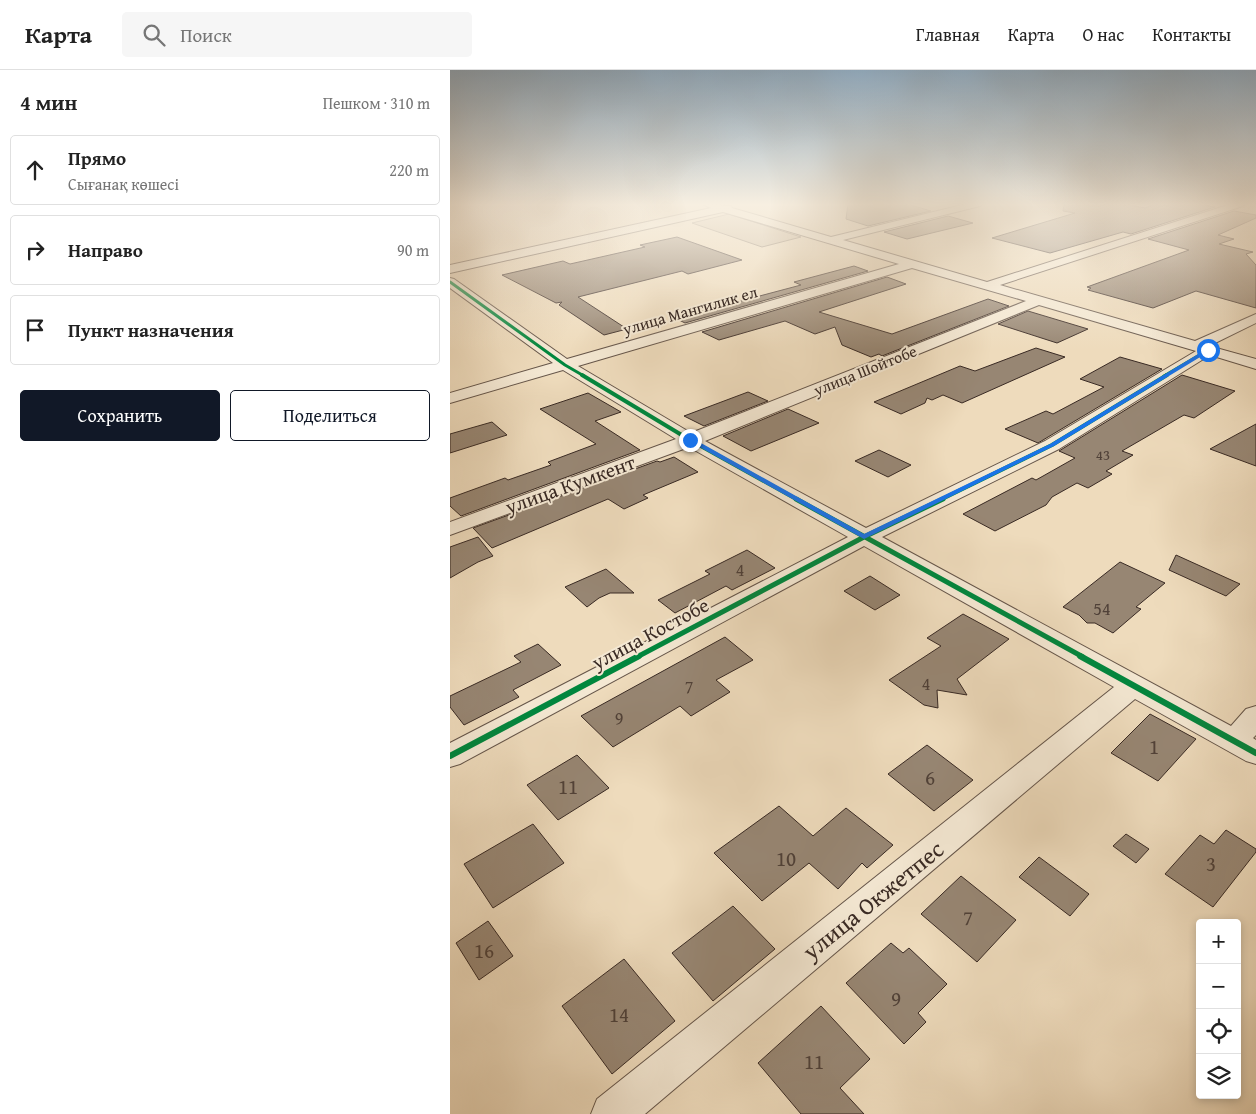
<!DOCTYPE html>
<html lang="ru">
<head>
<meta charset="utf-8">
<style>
	:root { --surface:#fff; --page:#f6f6f6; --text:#222; --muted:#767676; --line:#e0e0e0; --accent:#111827 }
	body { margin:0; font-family:"Gentium Book Plus",serif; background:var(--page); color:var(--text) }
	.controls { position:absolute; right:15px; bottom:15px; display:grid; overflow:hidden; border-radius:5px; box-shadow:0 2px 8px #0003 }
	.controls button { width:45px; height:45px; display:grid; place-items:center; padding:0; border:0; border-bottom:1px solid var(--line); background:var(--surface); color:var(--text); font:25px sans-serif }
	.stop { position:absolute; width:15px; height:15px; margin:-11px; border:4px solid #1a73e8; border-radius:50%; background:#fff }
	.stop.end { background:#1a73e8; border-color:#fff; box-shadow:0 1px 5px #0008 }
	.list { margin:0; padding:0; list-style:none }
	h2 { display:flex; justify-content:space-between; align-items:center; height:65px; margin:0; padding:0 20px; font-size:21px }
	h2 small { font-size:16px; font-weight:400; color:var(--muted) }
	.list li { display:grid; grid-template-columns:32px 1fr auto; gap:15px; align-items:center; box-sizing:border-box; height:70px; margin:0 10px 10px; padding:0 10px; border:1px solid var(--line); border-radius:5px }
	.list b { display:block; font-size:19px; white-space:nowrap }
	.list p { margin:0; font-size:16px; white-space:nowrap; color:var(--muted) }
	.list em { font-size:16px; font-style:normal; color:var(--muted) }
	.actions { display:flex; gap:10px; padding:15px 20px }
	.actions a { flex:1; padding:11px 0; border:1px solid var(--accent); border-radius:5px; text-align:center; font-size:18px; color:var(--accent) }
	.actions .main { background:var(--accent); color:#fff }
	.icon { flex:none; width:28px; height:28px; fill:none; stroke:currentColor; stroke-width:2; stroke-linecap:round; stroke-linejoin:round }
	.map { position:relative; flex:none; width:806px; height:1044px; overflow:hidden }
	header { display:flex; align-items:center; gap:30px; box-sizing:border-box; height:70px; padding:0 25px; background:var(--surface); border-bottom:1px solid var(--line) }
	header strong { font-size:24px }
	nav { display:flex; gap:28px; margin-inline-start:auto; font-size:18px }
	.search { width:350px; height:45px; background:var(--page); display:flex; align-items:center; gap:12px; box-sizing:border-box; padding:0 18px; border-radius:5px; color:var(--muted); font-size:19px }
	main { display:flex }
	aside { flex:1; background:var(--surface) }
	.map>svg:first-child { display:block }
</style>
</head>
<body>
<header>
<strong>Карта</strong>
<div class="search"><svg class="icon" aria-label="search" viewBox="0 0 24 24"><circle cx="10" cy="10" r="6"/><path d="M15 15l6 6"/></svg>Поиск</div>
<nav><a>Главная</a><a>Карта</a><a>О нас</a><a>Контакты</a></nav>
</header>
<main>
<aside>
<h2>4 мин<small>Пешком · 310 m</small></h2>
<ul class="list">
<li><svg class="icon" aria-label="ahead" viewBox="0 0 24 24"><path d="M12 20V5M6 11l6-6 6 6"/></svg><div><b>Прямо</b><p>Сығанақ көшесі</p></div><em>220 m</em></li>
<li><svg class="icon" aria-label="right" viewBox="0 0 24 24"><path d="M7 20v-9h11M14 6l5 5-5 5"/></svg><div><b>Направо</b></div><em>90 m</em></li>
<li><svg class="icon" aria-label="arrive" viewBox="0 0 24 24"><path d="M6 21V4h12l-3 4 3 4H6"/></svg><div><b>Пункт назначения</b></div></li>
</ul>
<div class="actions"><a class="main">Сохранить</a><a>Поделиться</a></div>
</aside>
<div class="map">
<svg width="806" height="1044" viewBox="0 0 806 1044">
	<rect width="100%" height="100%" fill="#eedbbc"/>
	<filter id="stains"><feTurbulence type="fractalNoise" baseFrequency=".004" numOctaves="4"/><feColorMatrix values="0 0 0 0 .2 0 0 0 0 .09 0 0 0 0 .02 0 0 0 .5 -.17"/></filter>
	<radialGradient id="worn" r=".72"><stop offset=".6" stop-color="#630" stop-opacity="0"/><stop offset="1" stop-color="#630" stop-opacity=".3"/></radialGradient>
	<path fill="#cfbda2" stroke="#847463" d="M 279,144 L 351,167 L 312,177 L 242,153 Z"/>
	<path fill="#978673" stroke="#392a24" d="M 398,134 L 457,134 L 481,141 L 418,156 L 396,149 Z
		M 614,134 L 674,134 L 695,138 L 706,134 L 745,134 L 765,137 L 681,164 L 673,162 L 600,183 L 542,168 L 625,143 L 613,141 Z
		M 784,141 L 806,145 L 806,148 L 768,165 L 784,169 L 769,174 L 803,182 L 796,184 L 806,195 L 806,238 L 746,221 L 703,238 L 638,220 L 641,218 L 637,217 L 739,180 L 698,169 Z
		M 498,146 L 523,153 L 457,169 L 434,162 Z
		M 227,167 L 292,190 L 238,204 L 232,201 L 128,227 L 177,259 L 154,265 L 109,235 L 112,232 L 106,233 L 52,205 L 113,191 L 120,194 L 195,177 L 190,175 Z
		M 404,196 L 418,201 L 235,253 L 219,245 L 280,229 L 287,232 L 351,215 L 344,212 Z
		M 437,207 L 456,214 L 369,242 L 442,264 L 538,229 L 559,236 L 432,286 L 429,284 L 421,287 L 392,275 L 385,257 L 365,264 L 335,251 L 269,270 L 252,262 Z
		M 578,241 L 638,259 L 607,273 L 548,254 Z
		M 586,278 L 615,287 L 512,333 L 493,325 L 482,330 L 477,328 L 475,333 L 451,344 L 424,332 L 510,296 L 525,301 Z
		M 670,287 L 712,299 L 588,373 L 555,359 L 596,341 L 603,344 L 654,317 L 630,309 Z
		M 732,305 L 785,321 L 744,348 L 734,345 L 672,381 L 683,385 L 656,401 L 662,404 L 638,418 L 627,413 L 602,427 L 596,435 L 545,461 L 513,444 L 582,408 L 586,410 L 625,388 L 609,381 Z
		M 298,322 L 318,331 L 254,356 L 234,346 Z
		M 138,323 L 171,342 L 145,351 L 190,380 L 11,446 L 0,436 L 0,428 L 55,408 L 58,410 L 101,395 L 98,392 L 146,374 L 90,339 Z
		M 338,339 L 369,353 L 301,381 L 273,366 Z
		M 42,352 L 57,365 L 0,383 L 0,364 Z
		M 806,354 L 806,396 L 760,379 Z
		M 429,380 L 461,395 L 438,407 L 405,391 Z
		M 224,387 L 248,402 L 193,425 L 198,428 L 174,439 L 158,429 L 42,478 L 23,458 L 207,391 L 210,392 Z
		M 28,467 L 43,486 L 28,492 L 0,508 L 0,477 Z
		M 297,480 L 325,498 L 282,520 L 276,516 L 225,543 L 208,530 L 260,504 L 255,501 Z
		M 726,485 L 790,514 L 776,526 L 719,500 Z
		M 670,492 L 715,513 L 686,537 L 691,539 L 663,563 L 645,553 L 637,553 L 629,545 L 613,537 Z
		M 156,499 L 184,523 L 160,523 L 149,528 L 137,537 L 115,517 Z
		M 420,506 L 450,525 L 425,540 L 394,521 Z
		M 513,544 L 559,569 L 507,609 L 517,625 L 487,620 L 488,638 L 474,635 L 439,610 L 491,576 L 477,568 Z
		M 275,567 L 303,590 L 266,610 L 280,622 L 241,646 L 230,636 L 163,677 L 131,646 Z
		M 88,574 L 111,595 L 63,620 L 69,627 L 14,655 L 0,637 L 0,626 L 71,592 L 64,586 Z
		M 700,644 L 746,669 L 708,711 L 661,683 Z
		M 477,675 L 523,710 L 484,741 L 438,704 Z
		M 127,685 L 159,718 L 108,750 L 77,715 Z
		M 329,736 L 363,766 L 396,738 L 443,775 L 417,798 L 412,793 L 388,819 L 359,793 L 312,831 L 264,783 Z
		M 83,754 L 114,793 L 43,838 L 14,794 Z
		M 776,760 L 806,779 L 806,782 L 763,837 L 715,804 L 750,765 L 764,774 Z
		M 676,764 L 699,779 L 686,793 L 663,776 Z
		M 589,787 L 639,824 L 620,846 L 569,807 Z
		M 511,806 L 566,850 L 527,892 L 471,844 Z
		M 283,836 L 325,879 L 263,931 L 222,883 Z
		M 38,851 L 63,886 L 29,910 L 6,873 Z
		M 441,873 L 453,883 L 459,878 L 497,914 L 468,943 L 476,952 L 454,974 L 396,913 Z
		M 174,889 L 225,951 L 162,1004 L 112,936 Z
		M 371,936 L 420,989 L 390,1018 L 414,1044 L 351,1044 L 308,993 Z"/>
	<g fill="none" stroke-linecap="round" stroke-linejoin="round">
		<g stroke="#66564a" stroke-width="2">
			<path id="minor" d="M 252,134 L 281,136 L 282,138 L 381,167 L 516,134 L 532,134 L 530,136 L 393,170 L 537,212 L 781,134 L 795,134 L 793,136 L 550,215 L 745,271 L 806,244 L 806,253 L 759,276 L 806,289 L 806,299 L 760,285 L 609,379 L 432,467 L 781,656 L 796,639 L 806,636 L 806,665 L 803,668 L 806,670 L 806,694 L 796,691 L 685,629 L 195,1044 L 141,1044 L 147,1029 L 664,617 L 414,476 L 10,694 L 0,697 L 0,673 L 398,467 L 239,377 L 0,465 L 0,452 L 226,369 L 113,300 L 0,333 L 0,323 L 103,293 L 0,218 L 0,208 L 4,209 L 117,289 L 449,194 L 273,142 L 0,203 L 0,195 L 261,138 ZM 462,198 L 576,231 L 241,363 L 128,296 ZM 589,235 L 746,281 L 595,371 L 416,458 L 255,371 Z"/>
		</g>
		<use href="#minor" fill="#f4e8d3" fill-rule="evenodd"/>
		<g stroke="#f4e8d3" stroke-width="5">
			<path id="cycleway-far3" d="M 0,212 L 115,295 L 134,306
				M 714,306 L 758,280"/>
		</g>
		<g stroke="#f4e8d3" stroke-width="6">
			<path id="cycleway-far2" d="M 132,305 L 240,370 L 348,430
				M 490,430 L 602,375 L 717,305"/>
		</g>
		<g stroke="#f4e8d3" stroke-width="8">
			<path id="cycleway-far1" d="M 346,429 L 633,587
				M 187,587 L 414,467 L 493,429"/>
		</g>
		<g stroke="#f4e8d3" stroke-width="9">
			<path id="cycleway" d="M 630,586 L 806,683
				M 0,686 L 189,586"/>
		</g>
		<use href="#cycleway-far3" stroke="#00873e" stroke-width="3"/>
		<use href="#cycleway-far2" stroke="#00873e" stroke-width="4"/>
		<use href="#cycleway-far1" stroke="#00873e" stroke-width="5"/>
		<use href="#cycleway" stroke="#00873e" stroke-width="6"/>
	</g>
	<linearGradient id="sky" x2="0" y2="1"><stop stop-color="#91acc2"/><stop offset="0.48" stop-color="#f7efe1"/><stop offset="1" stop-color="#f7efe1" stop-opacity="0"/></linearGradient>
	<rect width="806" height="280" fill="url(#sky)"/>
	<path fill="#1a73e8" d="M 758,278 L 760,281 L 604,376 L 414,469 L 237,370 L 242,368 L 414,464 L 600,374 Z"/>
	<g text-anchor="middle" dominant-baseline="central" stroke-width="4" stroke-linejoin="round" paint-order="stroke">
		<g font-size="15" fill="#504138">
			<text x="653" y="384">43</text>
		</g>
		<g font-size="16" fill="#392a24" stroke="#f4e8d3">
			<text transform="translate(240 240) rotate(-16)">улица Мангилик ел</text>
			<text transform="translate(415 300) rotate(-22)">улица Шойтобе</text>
		</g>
		<g font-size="18" fill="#504138">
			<text x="290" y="499">4</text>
			<text x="652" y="538">54</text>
			<text x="476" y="613">4</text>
			<text x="239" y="616">7</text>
			<text x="169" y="648">9</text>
		</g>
		<g font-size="20" fill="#392a24" stroke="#f4e8d3">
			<text transform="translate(120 414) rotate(-20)">улица Кумкент</text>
			<text transform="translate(200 563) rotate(-28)">улица Костобе</text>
		</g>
		<g font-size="21" fill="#504138">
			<text x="704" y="676">1</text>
			<text x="480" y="707">6</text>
			<text x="118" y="716">11</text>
			<text x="336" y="788">10</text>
			<text x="761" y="793">3</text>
			<text x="518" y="847">7</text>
			<text x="34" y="880">16</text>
			<text x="446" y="928">9</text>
			<text x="169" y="944">14</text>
			<text x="364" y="991">11</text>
		</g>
		<g font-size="24" fill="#392a24" stroke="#f4e8d3">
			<text transform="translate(423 830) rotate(-39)">улица Окжетпес</text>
		</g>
	</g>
	<rect width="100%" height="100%" filter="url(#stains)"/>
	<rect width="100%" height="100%" fill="url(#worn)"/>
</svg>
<div class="controls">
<button>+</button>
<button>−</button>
<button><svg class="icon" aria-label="locate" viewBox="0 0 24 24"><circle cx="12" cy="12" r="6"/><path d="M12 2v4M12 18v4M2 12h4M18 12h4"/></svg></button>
<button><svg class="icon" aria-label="layers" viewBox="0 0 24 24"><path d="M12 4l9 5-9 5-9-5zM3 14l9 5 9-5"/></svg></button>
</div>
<div class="stop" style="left:758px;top:280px"></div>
<div class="stop end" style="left:240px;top:370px"></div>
</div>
</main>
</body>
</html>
